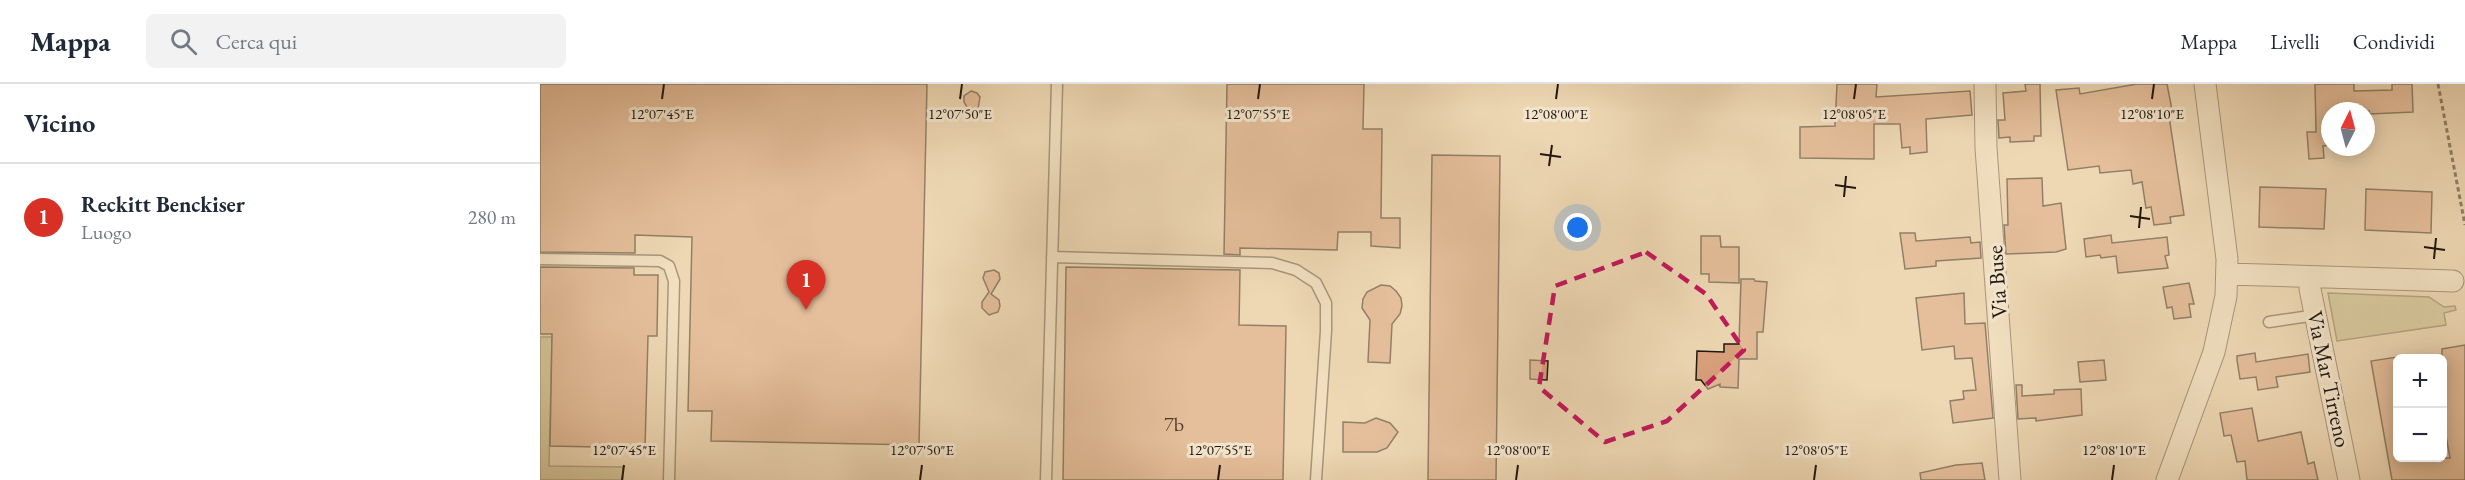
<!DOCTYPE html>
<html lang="it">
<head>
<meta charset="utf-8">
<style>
	:root { --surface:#fff; --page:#f2f2f3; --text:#1f2937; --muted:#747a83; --line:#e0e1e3; --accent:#d93025 }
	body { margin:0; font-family:"EB Garamond",serif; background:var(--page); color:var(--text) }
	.controls { position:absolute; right:18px; bottom:18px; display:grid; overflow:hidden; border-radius:9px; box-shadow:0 3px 15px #0003 }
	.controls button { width:54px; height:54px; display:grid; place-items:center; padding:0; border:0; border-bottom:2px solid var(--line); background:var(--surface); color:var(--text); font:30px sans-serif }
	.compass { position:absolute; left:1781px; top:18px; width:54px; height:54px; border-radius:50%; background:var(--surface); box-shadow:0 3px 15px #0003; rotate:6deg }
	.you { position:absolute; left:1038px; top:144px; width:21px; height:21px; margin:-15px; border:4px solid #fff; border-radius:50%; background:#1a73e8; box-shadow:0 0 0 9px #1a73e833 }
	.badge { display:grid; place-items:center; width:39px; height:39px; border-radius:50%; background:var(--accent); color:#fff; font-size:20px; font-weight:700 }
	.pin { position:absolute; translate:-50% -50px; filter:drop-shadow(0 2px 3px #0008) }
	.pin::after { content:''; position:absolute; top:32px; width:21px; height:18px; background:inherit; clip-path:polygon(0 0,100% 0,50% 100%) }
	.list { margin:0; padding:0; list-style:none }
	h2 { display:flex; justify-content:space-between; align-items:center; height:78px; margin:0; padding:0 24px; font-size:26px }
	h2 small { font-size:20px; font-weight:400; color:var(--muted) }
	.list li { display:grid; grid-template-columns:39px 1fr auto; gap:18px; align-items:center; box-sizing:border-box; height:108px; padding:0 24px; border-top:2px solid var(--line) }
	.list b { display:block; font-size:22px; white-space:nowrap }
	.list p { margin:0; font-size:20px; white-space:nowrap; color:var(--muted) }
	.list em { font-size:20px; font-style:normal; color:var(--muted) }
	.icon { flex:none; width:33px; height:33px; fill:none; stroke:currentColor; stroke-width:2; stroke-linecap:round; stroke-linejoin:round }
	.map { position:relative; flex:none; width:1925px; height:396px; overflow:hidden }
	header { display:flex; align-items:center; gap:36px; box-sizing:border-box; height:84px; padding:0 30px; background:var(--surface); border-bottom:2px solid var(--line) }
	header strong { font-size:28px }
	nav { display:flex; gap:33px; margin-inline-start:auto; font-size:21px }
	.search { width:420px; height:54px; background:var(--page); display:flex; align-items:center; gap:15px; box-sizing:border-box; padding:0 21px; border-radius:9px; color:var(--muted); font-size:22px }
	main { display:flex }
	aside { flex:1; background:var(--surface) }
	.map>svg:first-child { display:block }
</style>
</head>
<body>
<header>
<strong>Mappa</strong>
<div class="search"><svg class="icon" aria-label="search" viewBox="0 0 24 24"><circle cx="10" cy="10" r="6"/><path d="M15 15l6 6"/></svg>Cerca qui</div>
<nav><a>Mappa</a><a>Livelli</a><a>Condividi</a></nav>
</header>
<main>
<aside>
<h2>Vicino<small></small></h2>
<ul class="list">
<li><span class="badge">1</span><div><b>Reckitt Benckiser</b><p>Luogo</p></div><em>280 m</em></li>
</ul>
</aside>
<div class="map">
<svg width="1925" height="396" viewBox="0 0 1925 396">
	<rect width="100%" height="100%" fill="#eed8b4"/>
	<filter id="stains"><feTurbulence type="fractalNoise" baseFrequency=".00333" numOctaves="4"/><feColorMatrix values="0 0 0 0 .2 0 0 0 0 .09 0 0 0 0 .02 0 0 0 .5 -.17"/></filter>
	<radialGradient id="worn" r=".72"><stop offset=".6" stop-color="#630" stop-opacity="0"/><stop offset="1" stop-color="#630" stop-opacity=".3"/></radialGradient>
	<path fill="#c1bc87" stroke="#70694a" stroke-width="1.5" d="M 1788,209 L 1889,213 L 1904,223 L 1915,222 L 1916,226 L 1904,229 L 1906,241 L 1797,257 Z
		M 0,253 L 12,253 L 9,382 L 83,383 L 83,396 L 0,396 Z"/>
	<path fill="#daa17d" stroke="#1f160e" stroke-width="1.5" d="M 0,0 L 387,0 L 379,361 L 171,357 L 172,327 L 148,327 L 152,153 L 95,151 L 95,169 L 0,168 Z
		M 687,0 L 824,0 L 823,45 L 842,45 L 841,134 L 860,134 L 860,164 L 831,162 L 831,148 L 798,148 L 797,166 L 700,164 L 700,171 L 684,170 Z
		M 1297,0 L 1337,0 L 1336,13 L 1430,7 L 1432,31 L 1386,35 L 1387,68 L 1370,70 L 1370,63 L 1362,64 L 1360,40 L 1334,40 L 1334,75 L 1260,74 L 1260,43 L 1295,42 Z
		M 1485,0 L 1500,0 L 1501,52 L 1494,52 L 1494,57 L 1470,58 L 1470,53 L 1459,54 L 1458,36 L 1465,36 L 1463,9 L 1486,7 Z
		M 1597,0 L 1627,0 L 1633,31 L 1629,32 L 1644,131 L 1630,133 L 1631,139 L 1614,141 L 1611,123 L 1606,124 L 1602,98 L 1593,100 L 1591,86 L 1560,89 L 1559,82 L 1528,86 L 1516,6 L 1539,4 L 1540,10 Z
		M 1775,0 L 1814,0 L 1814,7 L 1852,6 L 1852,0 L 1872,0 L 1873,28 L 1830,30 L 1829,27 L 1790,27 L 1790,61 L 1783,62 L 1784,74 L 1769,75 L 1767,48 L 1776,48 Z
		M 431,7 L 437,9 L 440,13 L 438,25 L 427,23 L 424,18 L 424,12 Z
		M 892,71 L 960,72 L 956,396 L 888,396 Z
		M 1502,94 L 1503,122 L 1521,119 L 1526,165 L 1516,168 L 1466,170 L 1464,141 L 1468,141 L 1467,95 Z
		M 1720,103 L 1786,105 L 1784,145 L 1719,143 Z
		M 1826,105 L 1892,108 L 1891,149 L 1825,146 Z
		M 1360,149 L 1375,149 L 1376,157 L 1430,153 L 1431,159 L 1440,158 L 1441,174 L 1396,177 L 1396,182 L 1365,185 Z
		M 1571,151 L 1572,159 L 1627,153 L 1629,171 L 1625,172 L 1628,184 L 1578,189 L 1576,172 L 1561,174 L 1560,171 L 1546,173 L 1544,155 Z
		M 1161,152 L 1180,152 L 1181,163 L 1199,163 L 1199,199 L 1169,198 L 1169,190 L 1161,190 Z
		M 0,183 L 94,184 L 94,191 L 118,191 L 117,252 L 108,252 L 105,364 L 10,362 L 12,250 L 0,250 Z
		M 526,183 L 700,186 L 699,241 L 746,242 L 743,396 L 523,396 Z
		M 454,186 L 459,189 L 460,195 L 451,210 L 459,216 L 460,222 L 458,228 L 449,231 L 442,224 L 442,218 L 449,208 L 443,194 L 445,188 Z
		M 1201,195 L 1214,195 L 1215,197 L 1227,198 L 1223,248 L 1217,248 L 1217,275 L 1199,275 L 1198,304 L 1180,303 L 1180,300 L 1168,305 L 1161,296 L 1156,296 L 1157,267 L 1184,268 L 1184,260 L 1199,260 Z
		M 1649,199 L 1654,220 L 1649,220 L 1651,233 L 1634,235 L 1632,223 L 1627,224 L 1623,203 Z
		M 841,201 L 850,202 L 856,207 L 861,214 L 862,222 L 860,230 L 852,240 L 850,279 L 828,278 L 830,236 L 822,224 L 823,215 L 827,208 Z
		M 1424,209 L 1425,240 L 1445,239 L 1453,334 L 1413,339 L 1410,317 L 1424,315 L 1423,307 L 1436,306 L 1432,274 L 1415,275 L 1414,262 L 1382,266 L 1376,214 Z
		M 1925,261 L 1925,396 L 1852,396 L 1831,277 L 1857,273 L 1857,374 L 1910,374 L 1902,330 L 1902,265 Z
		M 1715,269 L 1716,278 L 1768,270 L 1770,288 L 1736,293 L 1738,303 L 1718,306 L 1716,293 L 1700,295 L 1697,276 L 1697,272 Z
		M 990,276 L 1008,277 L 1007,296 L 990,295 Z
		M 1564,276 L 1566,296 L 1540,298 L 1538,278 Z
		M 1476,301 L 1482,301 L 1482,312 L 1514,310 L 1514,306 L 1541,305 L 1542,331 L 1496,337 L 1496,334 L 1478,335 Z
		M 1712,324 L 1718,357 L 1761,348 L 1768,380 L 1774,378 L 1778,396 L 1707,396 L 1705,377 L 1697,378 L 1691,351 L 1684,352 L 1680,329 Z
		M 836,334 L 850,339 L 858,348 L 847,364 L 837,368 L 803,368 L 803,338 L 825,339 Z
		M 1442,379 L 1445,396 L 1381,396 L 1380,389 L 1416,381 Z"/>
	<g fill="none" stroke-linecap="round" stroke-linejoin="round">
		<g stroke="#534638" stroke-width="13">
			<path id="service" d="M 512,173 L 732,179 L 756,186 L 776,199 L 786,219 L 786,247 L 776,396
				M 0,175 L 120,177 L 129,182 L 134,197 L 129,396
				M 1729,238 L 1776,231
				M 506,396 L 517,0"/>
		</g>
		<g stroke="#534638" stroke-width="23">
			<path id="minor" d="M 1445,0 L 1446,64 L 1470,396
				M 1688,190 L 1913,197
				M 1770,194 L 1770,205 L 1809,396
				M 1627,396 L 1674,268 L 1686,212 L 1687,175 L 1665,0"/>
		</g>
		<path stroke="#1f160e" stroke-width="3" stroke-dasharray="4.5 3" stroke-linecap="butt" d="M 1898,0 L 1925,141"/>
		<use href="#service" stroke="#f4e6ce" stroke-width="10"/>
		<use href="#minor" stroke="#f4e6ce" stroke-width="21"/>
	</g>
	<path d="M0 0H1925V396H0ZM 1106,168 L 1166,210 L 1204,266 L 1127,337 L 1065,358 L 999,303 L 1015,202 Z" fill="#eed8b4" fill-opacity=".55" fill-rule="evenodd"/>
	<path fill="none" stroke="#c2185b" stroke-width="4.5" stroke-dasharray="12 8" stroke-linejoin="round" d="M 1106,168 L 1166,210 L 1204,266 L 1127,337 L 1065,358 L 999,303 L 1015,202 Z"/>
	<path fill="none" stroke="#1f160e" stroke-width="2" d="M 122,15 L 124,0M 420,15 L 422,0M 718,15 L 720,0M 1016,15 L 1018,0M 1314,15 L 1316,0M 1612,15 L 1614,0M 1000,70 L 1021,73M 1009,82 L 1012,61M 1295,101 L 1316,104M 1304,113 L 1306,92M 1590,132 L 1610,135M 1599,144 L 1601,123M 1884,163 L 1905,166M 1894,175 L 1896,154M 82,396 L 84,381M 380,396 L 382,381M 678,396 L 680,381M 976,396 L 978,381M 1274,396 L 1276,381M 1572,396 L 1574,381"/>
	<g text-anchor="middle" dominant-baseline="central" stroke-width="6" stroke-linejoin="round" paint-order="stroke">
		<g font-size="20" fill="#4e392a">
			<text x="634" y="340">7b</text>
		</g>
		<g font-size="22" fill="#1f160e" stroke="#f4e6ce">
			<text transform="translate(1457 198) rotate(-94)">Via Buse</text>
			<text transform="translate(1789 295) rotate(78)">Via Mar Tirreno</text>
		</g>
	</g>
	<g font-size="15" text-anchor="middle" fill="#1f160e" stroke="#f4e6ce" stroke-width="6" stroke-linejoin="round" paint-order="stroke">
		<text x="122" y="35">12°07'45"E</text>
		<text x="420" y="35">12°07'50"E</text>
		<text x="718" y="35">12°07'55"E</text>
		<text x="1016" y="35">12°08'00"E</text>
		<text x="1314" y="35">12°08'05"E</text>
		<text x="1612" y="35">12°08'10"E</text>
		<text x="84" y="371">12°07'45"E</text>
		<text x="382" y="371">12°07'50"E</text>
		<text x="680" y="371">12°07'55"E</text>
		<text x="978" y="371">12°08'00"E</text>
		<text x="1276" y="371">12°08'05"E</text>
		<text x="1574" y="371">12°08'10"E</text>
	</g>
	<rect width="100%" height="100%" filter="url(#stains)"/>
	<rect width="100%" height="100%" fill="url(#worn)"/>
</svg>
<div class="controls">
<button>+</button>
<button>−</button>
</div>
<svg class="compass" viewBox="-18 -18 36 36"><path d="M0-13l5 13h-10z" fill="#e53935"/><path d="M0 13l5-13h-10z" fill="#747a83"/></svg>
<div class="you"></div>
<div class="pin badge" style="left:266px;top:226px">1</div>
</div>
</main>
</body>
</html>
